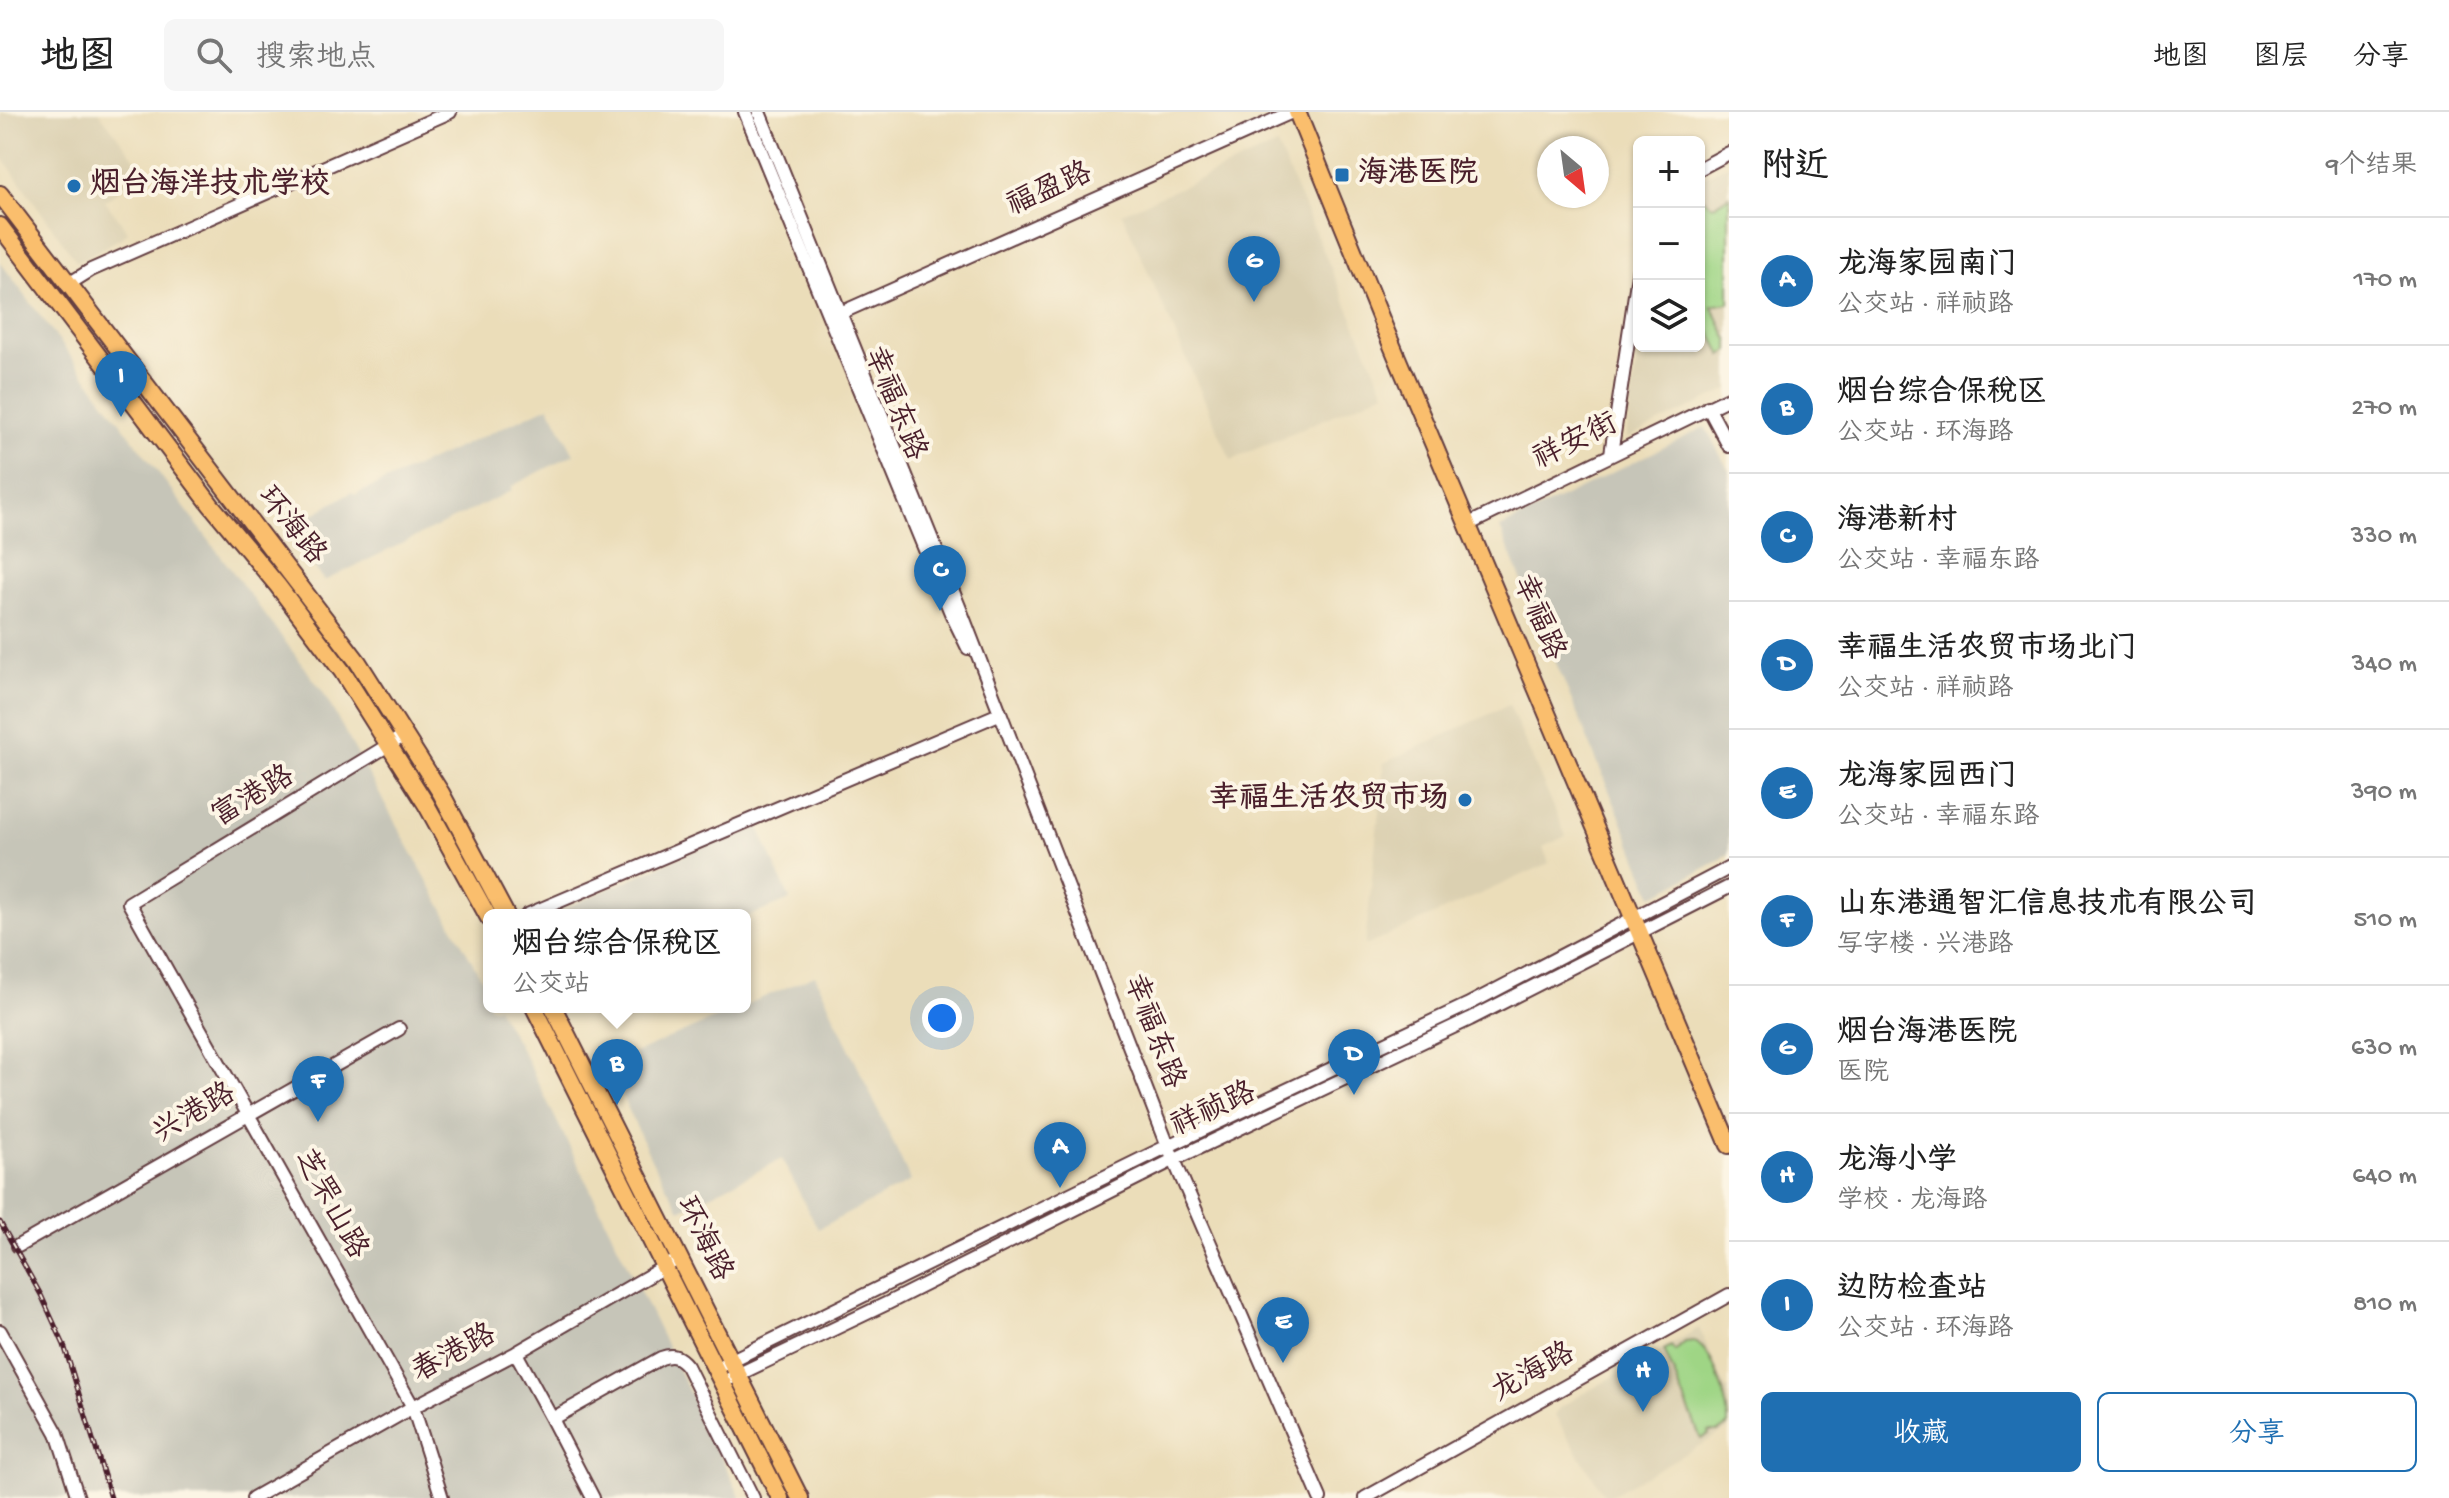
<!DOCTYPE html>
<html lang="zh">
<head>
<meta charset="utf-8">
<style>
	:root { --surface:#fff; --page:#f6f6f6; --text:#222; --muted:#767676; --line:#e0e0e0; --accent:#1f6fb2 }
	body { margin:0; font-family:"Gochi Hand","LXGW WenKai TC",sans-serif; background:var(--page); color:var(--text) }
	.controls { position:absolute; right:24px; top:24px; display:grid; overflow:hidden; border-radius:12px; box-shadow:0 2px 6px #0004 }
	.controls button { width:72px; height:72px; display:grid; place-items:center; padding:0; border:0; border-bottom:2px solid var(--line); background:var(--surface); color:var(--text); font:40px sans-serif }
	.compass { position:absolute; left:1537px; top:24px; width:72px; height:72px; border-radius:50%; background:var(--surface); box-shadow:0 2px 6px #0004; rotate:151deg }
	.you { position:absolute; left:942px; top:906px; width:28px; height:28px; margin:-20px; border:6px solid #fff; border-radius:50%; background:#1a73e8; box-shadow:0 0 0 12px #1a73e833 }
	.badge { display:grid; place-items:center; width:52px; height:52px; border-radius:50%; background:var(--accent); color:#fff; font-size:26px; font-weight:700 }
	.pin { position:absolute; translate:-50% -66px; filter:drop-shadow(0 2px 4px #0008) }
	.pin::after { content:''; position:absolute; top:42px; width:28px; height:24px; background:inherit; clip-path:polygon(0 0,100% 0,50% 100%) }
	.popup { position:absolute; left:483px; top:797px; width:268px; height:104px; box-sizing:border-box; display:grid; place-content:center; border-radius:12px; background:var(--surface); filter:drop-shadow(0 2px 6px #0005); font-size:26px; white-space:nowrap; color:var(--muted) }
	.popup b { font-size:30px; color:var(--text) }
	.popup::after { content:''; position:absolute; left:50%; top:100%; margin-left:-16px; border:16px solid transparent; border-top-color:var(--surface) }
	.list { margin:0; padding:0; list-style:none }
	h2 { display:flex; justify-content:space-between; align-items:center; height:104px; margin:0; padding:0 32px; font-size:34px }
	h2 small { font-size:26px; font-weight:400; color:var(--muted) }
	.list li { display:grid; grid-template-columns:52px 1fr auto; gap:24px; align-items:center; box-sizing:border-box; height:128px; padding:0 32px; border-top:2px solid var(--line) }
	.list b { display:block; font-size:30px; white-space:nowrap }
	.list p { margin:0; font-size:26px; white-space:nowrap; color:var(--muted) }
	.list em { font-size:26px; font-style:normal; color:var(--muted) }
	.actions { display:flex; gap:16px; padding:24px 32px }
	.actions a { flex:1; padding:18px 0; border:2px solid var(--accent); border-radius:12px; text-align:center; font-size:28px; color:var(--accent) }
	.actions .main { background:var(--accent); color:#fff }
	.icon { flex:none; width:44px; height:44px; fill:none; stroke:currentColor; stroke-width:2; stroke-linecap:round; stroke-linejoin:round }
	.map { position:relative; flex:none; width:1729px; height:1386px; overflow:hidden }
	header { display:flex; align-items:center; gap:48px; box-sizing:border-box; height:112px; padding:0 40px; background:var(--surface); border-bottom:2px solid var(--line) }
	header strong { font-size:38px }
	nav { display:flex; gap:44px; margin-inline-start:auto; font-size:28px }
	.search { width:560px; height:72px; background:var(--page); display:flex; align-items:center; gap:20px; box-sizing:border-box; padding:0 28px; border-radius:12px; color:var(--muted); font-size:30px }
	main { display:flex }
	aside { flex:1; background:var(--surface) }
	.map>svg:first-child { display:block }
</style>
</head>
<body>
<header>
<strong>地图</strong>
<div class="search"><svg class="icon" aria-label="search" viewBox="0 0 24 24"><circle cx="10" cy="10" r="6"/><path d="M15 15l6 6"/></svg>搜索地点</div>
<nav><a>地图</a><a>图层</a><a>分享</a></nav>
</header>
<main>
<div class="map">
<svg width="1729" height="1386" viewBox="0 0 1729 1386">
	<rect width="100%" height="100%" fill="#fcf5e5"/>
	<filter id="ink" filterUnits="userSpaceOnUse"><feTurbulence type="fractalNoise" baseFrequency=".0125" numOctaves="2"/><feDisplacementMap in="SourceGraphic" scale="16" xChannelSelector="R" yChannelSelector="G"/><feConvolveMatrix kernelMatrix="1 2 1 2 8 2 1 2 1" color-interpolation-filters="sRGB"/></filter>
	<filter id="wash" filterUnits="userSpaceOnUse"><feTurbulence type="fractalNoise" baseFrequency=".006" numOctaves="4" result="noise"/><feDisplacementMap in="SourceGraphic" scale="32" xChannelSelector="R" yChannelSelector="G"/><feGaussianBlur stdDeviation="1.8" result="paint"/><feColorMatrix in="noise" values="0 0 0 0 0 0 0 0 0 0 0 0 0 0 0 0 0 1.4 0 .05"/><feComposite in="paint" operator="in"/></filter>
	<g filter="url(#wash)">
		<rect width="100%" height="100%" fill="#ebddb9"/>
		<path fill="#dbd0b1" d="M 0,0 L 99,0 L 145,60 L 105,89 L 128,120 L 121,126 L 77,150 L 0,42 Z
			M 1277,33 L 1385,280 L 1231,348 L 1122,101 Z
			M 1729,52 L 1729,277 L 1626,327 L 1639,229 L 1639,234 L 1699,234 L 1699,68 Z
			M 1509,593 L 1566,724 L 1543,735 L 1549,751 L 1365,834 L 1384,651 Z
			M 1699,1216 L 1726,1277 L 1729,1276 L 1729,1317 L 1606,1386 L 1555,1304 L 1560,1295 Z"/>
		<path fill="#c6c5b8" d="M 0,150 L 323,580 L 489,880 L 489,895 L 497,895 L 528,950 L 741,1386 L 0,1386 Z
			M 549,294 L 574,342 L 512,374 L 511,379 L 324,469 L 308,446 L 315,441 L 308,431 L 310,429 L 305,421 L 301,424 L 293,414 L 352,380 L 355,383 Z
			M 1705,315 L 1729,359 L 1729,743 L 1653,784 L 1500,416 Z
			M 757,711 L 790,788 L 745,806 L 745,803 L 550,803 Z
			M 815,863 L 911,1069 L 818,1117 L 782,1047 L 680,1098 L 652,1049 L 608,953 Z"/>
		<path fill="#9fd585" stroke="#747a58" stroke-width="2" d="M 1699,83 L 1713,94 L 1729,84 L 1729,191 L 1712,194 L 1729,230 L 1729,239 L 1722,243 L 1699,199 Z
			M 1693,1229 C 1714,1237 1729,1292 1728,1313 L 1718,1320 L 1708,1320 L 1709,1323 L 1701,1327 L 1664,1238 L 1671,1234 L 1675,1239 L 1685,1230 Z"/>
	</g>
	<g filter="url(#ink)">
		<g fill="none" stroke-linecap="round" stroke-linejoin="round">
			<g stroke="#623c40" stroke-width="16">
				<path id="minor" d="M 745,0 L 951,501 L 968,536
					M 759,0 L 960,497 L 1168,1034 L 1320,1386
					M 1699,57 L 1729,41
					M 67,173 L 91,158 L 450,0
					M 836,203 L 1292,0
					M 1708,295 L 1729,334
					M 1611,342 L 1639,156
					M 1467,413 L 1729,286
					M 405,623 L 129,791 L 413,1295 L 442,1386
					M 527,803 L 999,602
					M 18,1134 L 399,917
					M 0,1219 L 57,1321 L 78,1386
					M 516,1241 L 552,1307 L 661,1246 C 673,1242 679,1244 687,1254 L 753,1386
					M 724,1252 L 1168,1034 L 1467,893 L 1729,756
					M 731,1266 L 888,1191 L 1175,1047 L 1470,907 L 1729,775
					M 552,1307 L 593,1386
					M 253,1386 L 413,1295 L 516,1241 L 671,1151
					M 1365,1386 L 1729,1183"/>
			</g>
			<g stroke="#623c40" stroke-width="20">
				<path id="major" d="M 1297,0 L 1385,217 L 1729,1033
					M 0,82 L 358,550 L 441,681 L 506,803
					M 0,114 L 211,393 L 278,474 L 342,559 L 426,692 L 489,806
					M 534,895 L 780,1386
					M 553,895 L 800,1386"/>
			</g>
			<use href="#minor" stroke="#fff" stroke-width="12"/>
			<use href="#major" stroke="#fabe6d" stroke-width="16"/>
			<g stroke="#4a1f2b" stroke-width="5">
				<path id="rail" d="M 0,1110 L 41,1183 L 64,1233 L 111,1386"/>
			</g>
			<use href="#rail" stroke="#fcf5e5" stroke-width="2" stroke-dasharray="6" stroke-linecap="butt"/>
		</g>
	</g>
	<g fill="#1f6fb2" stroke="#fcf5e5" stroke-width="3">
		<rect x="1334" y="55" width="16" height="16" rx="4"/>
		<circle cx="74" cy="74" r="8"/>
		<circle cx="1465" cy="688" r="8"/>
	</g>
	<g text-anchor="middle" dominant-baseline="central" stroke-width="8" stroke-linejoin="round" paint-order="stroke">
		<g font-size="30" font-weight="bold" fill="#4a1f2b" stroke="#fcf5e5" text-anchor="start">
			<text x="1358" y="63">海港医院</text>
			<text x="90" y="74">烟台海洋技术学校</text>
			<text x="1449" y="688" text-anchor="end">幸福生活农贸市场</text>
		</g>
		<g font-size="30" fill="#4a1f2b" stroke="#fcf5e5">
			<text transform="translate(1050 79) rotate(-24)">福盈路</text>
			<text transform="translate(893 292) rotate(68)">幸福东路</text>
			<text transform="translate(1576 331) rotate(-26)">祥安街</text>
			<text transform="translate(290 415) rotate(51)">环海路</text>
			<text transform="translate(1537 506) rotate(67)">幸福路</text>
			<text transform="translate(254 686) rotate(-31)">富港路</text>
			<text transform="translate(1152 920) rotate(69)">幸福东路</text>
			<text transform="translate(1214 999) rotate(-25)">祥祯路</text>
			<text transform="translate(195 1003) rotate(-30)">兴港路</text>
			<text transform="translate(329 1093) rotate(61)">芝罘山路</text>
			<text transform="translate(702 1128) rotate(63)">环海路</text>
			<text transform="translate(455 1243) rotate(-28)">春港路</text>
			<text transform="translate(1534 1262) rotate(-29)">龙海路</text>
		</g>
	</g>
</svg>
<div class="controls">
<button>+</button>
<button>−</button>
<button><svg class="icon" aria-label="layers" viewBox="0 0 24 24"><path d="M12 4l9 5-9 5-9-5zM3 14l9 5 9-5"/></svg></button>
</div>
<svg class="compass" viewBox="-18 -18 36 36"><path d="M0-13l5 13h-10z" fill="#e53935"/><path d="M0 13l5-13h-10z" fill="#767676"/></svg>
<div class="you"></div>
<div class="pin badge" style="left:1060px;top:1076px">A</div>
<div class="pin badge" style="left:617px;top:993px">B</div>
<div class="popup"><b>烟台综合保税区</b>公交站</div>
<div class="pin badge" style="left:940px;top:499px">C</div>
<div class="pin badge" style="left:1354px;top:983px">D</div>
<div class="pin badge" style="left:1283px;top:1251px">E</div>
<div class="pin badge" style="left:318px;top:1010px">F</div>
<div class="pin badge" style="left:1254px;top:190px">G</div>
<div class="pin badge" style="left:1643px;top:1300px">H</div>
<div class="pin badge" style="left:121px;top:305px">I</div>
</div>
<aside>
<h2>附近<small>9个结果</small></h2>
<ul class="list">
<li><span class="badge">A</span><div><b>龙海家园南门</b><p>公交站 · 祥祯路</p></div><em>170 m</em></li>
<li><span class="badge">B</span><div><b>烟台综合保税区</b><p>公交站 · 环海路</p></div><em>270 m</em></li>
<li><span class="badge">C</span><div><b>海港新村</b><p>公交站 · 幸福东路</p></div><em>330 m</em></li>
<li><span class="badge">D</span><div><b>幸福生活农贸市场北门</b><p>公交站 · 祥祯路</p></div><em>340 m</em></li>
<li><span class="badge">E</span><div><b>龙海家园西门</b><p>公交站 · 幸福东路</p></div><em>390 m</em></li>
<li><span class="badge">F</span><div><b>山东港通智汇信息技术有限公司</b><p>写字楼 · 兴港路</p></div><em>510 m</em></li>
<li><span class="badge">G</span><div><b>烟台海港医院</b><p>医院</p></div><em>630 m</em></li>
<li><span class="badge">H</span><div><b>龙海小学</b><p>学校 · 龙海路</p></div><em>640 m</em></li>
<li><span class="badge">I</span><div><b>边防检查站</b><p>公交站 · 环海路</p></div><em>810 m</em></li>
</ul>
<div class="actions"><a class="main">收藏</a><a>分享</a></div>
</aside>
</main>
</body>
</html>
